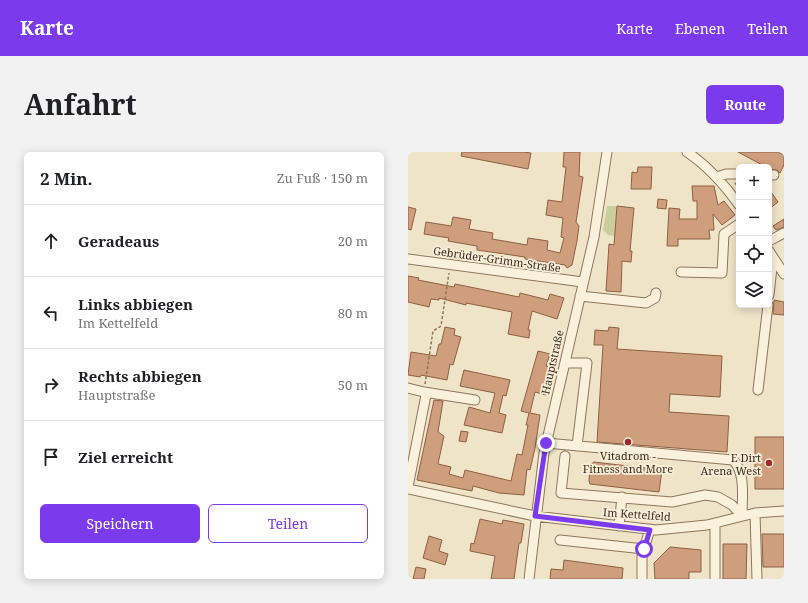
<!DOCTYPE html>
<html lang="de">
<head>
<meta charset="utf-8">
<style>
	:root { --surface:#fff; --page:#f2f2f2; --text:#202124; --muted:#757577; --line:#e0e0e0; --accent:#7c3aed }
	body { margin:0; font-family:"Noto Serif",serif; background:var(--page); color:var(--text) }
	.controls { position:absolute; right:12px; top:12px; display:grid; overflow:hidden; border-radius:6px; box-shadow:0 2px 10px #0003 }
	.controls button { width:36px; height:36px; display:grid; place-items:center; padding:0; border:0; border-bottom:1px solid var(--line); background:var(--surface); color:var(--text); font:20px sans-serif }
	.stop { position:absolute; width:12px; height:12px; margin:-9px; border:3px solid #7c3aed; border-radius:50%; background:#fff }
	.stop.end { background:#7c3aed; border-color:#fff; box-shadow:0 1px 4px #0008 }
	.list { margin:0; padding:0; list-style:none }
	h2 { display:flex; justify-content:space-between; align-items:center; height:52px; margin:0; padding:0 16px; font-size:17px }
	h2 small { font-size:13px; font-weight:400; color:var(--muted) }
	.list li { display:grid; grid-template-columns:26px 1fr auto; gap:12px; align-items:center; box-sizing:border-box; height:72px; padding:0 16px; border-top:1px solid var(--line) }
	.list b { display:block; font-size:15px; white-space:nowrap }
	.list p { margin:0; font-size:13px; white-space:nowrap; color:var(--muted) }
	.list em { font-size:13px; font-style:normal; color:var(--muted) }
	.actions { display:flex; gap:8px; padding:12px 16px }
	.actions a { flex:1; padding:9px 0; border:1px solid var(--accent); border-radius:6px; text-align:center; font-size:14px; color:var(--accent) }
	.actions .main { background:var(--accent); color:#fff }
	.icon { flex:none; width:22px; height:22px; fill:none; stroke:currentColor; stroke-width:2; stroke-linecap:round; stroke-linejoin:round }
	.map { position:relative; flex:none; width:376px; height:427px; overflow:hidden; border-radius:6px }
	header { display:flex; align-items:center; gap:24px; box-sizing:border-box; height:56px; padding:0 20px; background:var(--accent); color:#fff }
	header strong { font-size:19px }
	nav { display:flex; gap:22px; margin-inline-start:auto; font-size:14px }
	.intro { display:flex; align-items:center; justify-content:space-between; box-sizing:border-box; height:96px; padding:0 24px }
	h1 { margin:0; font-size:28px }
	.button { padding:10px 18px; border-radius:6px; background:var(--accent); color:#fff; font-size:14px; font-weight:700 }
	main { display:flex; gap:24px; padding:0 24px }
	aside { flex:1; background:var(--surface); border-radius:6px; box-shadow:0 2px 10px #0003 }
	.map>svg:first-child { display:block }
</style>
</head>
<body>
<header>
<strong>Karte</strong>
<nav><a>Karte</a><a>Ebenen</a><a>Teilen</a></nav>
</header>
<div class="intro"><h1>Anfahrt</h1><a class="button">Route</a></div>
<main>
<aside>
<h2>2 Min.<small>Zu Fuß · 150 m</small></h2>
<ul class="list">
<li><svg class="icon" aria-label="ahead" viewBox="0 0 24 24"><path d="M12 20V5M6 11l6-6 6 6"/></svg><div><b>Geradeaus</b></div><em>20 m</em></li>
<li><svg class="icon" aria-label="left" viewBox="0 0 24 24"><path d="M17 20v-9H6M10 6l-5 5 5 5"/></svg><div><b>Links abbiegen</b><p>Im Kettelfeld</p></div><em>80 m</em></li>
<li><svg class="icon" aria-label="right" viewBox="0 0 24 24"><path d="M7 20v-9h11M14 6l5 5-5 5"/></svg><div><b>Rechts abbiegen</b><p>Hauptstraße</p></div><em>50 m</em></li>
<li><svg class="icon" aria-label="arrive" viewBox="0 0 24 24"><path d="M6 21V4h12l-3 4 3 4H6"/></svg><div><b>Ziel erreicht</b></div></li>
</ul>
<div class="actions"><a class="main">Speichern</a><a>Teilen</a></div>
</aside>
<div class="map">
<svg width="376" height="427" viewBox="0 0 376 427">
	<rect width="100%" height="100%" fill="#f0e4c8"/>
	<path fill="#c9cf9b" d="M 199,54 L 209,54 L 207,84 L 200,83 L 195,78 Z"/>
	<path fill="#cf9f7d" stroke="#8d5f41" d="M 54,0 L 115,0 L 123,1 L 120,17 L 53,4 Z
		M 156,0 L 172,0 L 171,24 L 175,25 L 168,70 L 171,74 L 169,89 L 164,113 L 159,116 L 157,113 L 117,107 L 117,105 L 69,98 L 69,94 L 40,89 L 41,86 L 16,82 L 18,70 L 43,74 L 45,65 L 63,68 L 61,77 L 85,81 L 84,87 L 119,93 L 120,86 L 140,89 L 139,98 L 152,101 L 156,86 L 153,85 L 155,66 L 138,63 L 140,48 L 154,50 L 158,15 L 155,15 Z
		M 330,0 L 370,0 L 376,3 L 376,13 L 372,21 L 369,18 L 361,17 L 361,15 L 358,15 Z
		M 230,15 L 244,15 L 243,37 L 223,37 L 224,20 L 229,21 Z
		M 284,34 L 306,34 L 310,53 L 316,49 L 327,63 L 314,73 L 305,62 L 306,78 L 301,78 L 302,87 L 270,87 L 270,94 L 259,94 L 261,56 L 272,57 L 271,67 L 289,67 L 289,49 L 285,49 Z
		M 361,37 L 370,50 L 361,57 Z
		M 250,47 L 259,48 L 258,57 L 249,56 Z
		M 209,54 L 226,56 L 222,99 L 224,99 L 223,110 L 214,109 L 213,140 L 198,139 L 201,92 L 206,93 Z
		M 0,55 L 8,57 L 3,78 L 0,77 Z
		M 376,67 L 376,75 L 368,78 L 365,74 Z
		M 0,124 L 11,126 L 10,128 L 46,135 L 47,132 L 111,145 L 112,141 L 140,148 L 142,142 L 156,146 L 149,167 L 124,159 L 120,178 L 122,178 L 121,186 L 100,182 L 104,160 L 58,151 L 58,153 L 31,146 L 31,148 L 23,147 L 21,155 L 0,150 Z
		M 366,148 L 376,150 L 376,163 L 365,162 Z
		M 37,175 L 47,177 L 46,183 L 53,185 L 45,213 L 42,212 L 39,228 L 13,223 L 12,225 L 0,223 L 3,200 L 28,204 L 31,192 L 33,192 Z
		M 201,175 L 211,176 L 209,197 L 314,204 L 312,245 L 262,242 L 261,260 L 321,264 L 319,300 L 189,290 L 195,193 L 186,193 L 187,178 L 200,179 Z
		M 130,199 L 142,202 L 138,214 L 145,215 L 138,243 L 127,240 L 122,261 L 132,263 L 127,296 L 122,318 L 119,317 L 116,343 L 91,341 L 65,334 L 64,339 L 9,328 L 26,248 L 35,249 L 30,280 L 36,284 L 30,312 L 43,315 L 41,322 L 55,326 L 57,318 L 103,329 L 109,302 L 114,303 L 120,273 L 118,273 L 121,261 L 113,259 Z
		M 56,218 L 102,228 L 98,244 L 95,243 L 91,261 L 98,263 L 94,281 L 56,273 L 61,255 L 82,261 L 87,241 L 52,234 Z
		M 53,279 L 60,280 L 58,290 L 51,289 Z
		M 347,285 L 376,285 L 376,337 L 347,337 Z
		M 186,310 L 254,318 L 251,340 L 182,332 L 181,329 L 182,313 Z
		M 72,367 L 94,372 L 95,368 L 116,372 L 113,391 L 111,391 L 106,427 L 83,427 L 87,404 L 62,399 L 63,391 L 66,392 Z
		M 354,382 L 376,382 L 376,415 L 355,415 Z
		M 21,384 L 34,388 L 31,399 L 40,402 L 37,413 L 15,406 Z
		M 315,392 L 339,392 L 338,427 L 315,427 Z
		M 262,395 L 293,398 L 293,420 L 281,420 L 281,427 L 247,427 L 246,411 Z
		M 156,408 L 215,416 L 214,427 L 142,427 L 143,417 L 155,418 Z
		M 8,415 L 18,417 L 16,427 L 5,427 Z"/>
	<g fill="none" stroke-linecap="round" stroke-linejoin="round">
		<g stroke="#8d765c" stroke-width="11">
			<path id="minor" d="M 279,0 C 300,14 316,32 331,53
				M 361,23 L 366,23
				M 309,25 L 318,22 L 331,22
				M 361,89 L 376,81
				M 361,99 L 376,122
				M 0,107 L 175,130
				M 273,120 L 314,121 L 316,82 L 331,72
				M 361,143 L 365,106
				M 172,144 L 238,151 L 247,146 L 248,141
				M 157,211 L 179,211 L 169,294
				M 0,236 L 16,240 L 18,243 L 0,335
				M 350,238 L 360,153
				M 16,240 L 67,248
				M 138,291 L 325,308 C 338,321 334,346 334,364
				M 157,304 L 153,341 L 264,350 L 297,343 L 310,345 L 324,353 L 334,364
				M 0,337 L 127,364 L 248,378 L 299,373 L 347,361 L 376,359
				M 347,361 L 349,427
				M 211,374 L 214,345
				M 152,388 L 236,397
				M 121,427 L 136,301 L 186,85 L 199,0
				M 234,427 L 234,404 L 242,377
				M 307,427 L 307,371"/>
		</g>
		<path stroke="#8d765c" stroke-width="1.5" stroke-dasharray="3 2" stroke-linecap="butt" d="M 327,31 L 331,36
			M 17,232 L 25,179 L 33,174 L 41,121"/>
		<use href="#minor" stroke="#faf1dc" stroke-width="9"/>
	</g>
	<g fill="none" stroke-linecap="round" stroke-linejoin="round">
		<path stroke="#7c3aed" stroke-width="5" d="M 138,291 L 127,364 L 242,378 L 236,397"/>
	</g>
	<g fill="#9e2a2b" stroke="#f7eed8" stroke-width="1.5">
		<circle cx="220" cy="290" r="4"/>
		<circle cx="361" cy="311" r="4"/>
	</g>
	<g text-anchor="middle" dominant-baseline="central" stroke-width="3.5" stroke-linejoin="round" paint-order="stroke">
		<g font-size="11" fill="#3d2e20" stroke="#f7eed8">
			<text transform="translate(89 107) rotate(8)">Gebrüder-Grimm-Straße</text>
			<text transform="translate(144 210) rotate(-77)">Hauptstraße</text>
			<text transform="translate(229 362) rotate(4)">Im Kettelfeld</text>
		</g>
		<g font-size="11" fill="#3d2e20" stroke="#f7eed8">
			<text x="220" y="303">Vitadrom -<tspan x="220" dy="13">Fitness and More</tspan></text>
			<text x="353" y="305" text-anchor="end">E Dirt<tspan x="353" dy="13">Arena West</tspan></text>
		</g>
	</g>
</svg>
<div class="controls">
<button>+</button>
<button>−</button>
<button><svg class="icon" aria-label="locate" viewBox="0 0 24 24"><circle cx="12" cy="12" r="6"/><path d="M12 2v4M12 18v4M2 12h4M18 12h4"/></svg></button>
<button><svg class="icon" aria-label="layers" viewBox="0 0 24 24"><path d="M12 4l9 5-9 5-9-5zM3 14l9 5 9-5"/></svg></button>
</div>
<div class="stop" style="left:236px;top:397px"></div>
<div class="stop end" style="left:138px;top:291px"></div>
</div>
</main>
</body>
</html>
